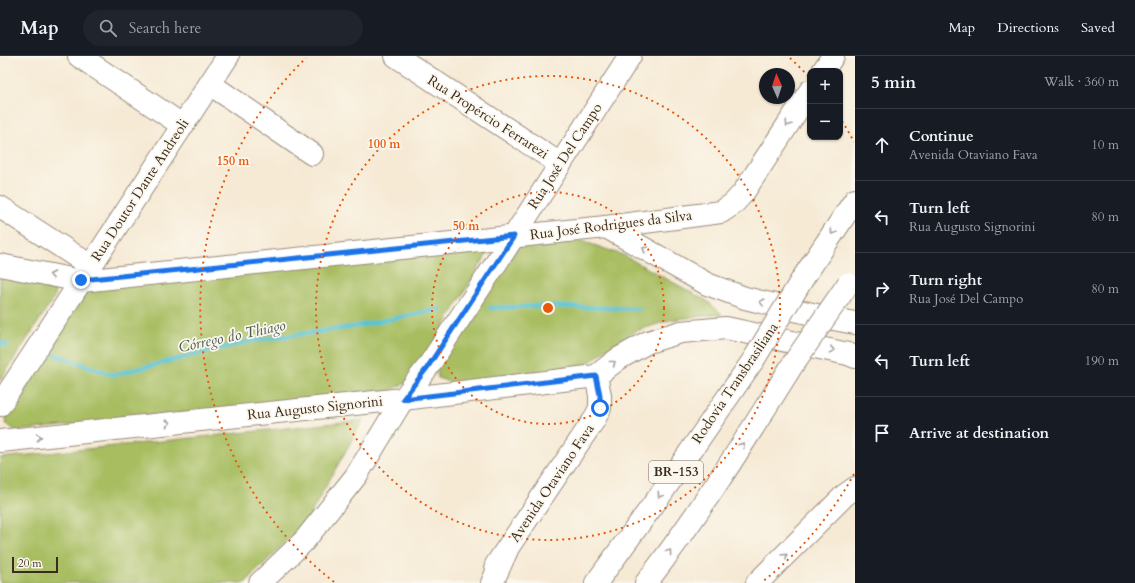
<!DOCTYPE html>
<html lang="en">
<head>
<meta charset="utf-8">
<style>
	:root { --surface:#171b24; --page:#20242c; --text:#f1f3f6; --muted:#9ea1a6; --line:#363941 }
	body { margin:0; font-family:Cardo,serif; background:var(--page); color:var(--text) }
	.controls { position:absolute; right:12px; top:12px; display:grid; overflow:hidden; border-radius:8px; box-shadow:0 1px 3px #0004 }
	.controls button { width:36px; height:36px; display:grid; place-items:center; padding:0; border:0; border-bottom:1px solid var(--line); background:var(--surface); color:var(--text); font:20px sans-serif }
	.compass { position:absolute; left:759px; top:12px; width:36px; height:36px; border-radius:50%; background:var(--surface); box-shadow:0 1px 3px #0004; rotate:357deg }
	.scale { position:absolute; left:12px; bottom:10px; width:46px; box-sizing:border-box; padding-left:4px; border:2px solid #3b2a1e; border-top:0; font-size:11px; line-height:14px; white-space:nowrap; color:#3b2a1e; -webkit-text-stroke:3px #fbf7ec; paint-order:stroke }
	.stop { position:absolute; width:12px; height:12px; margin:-9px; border:3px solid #1a73e8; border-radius:50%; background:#fff }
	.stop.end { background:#1a73e8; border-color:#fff; box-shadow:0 1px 4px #0008 }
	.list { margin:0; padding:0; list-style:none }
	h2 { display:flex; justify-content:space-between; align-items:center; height:52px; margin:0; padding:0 16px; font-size:17px }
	h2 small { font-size:13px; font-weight:400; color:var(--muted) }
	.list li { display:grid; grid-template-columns:26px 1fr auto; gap:12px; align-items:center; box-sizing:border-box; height:72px; padding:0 16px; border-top:1px solid var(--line) }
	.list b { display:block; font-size:15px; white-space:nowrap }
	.list p { margin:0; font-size:13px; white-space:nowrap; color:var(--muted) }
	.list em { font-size:13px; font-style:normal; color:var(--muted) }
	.icon { flex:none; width:22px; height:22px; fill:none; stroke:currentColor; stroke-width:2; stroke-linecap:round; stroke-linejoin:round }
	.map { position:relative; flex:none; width:855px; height:527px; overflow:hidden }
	header { display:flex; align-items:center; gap:24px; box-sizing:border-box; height:56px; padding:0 20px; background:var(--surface); border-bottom:1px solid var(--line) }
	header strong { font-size:19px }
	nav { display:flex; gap:22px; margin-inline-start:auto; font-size:14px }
	.search { width:280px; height:36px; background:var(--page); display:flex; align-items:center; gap:10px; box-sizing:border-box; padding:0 14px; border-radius:22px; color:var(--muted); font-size:15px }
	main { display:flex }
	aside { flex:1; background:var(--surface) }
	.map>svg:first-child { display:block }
</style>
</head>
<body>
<header>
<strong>Map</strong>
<div class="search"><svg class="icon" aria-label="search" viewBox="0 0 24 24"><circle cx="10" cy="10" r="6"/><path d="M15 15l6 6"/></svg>Search here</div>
<nav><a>Map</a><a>Directions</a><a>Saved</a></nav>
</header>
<main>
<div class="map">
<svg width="855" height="527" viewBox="0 0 855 527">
	<rect width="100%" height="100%" fill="#fbf7ec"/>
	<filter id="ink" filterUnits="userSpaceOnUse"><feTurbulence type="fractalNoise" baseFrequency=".025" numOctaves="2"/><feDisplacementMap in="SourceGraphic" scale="8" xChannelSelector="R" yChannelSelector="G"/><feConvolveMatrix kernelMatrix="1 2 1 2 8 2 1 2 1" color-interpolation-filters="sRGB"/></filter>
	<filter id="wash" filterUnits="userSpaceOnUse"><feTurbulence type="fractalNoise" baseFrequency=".012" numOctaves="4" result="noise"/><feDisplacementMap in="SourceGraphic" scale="16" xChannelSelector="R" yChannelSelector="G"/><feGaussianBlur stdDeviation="0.9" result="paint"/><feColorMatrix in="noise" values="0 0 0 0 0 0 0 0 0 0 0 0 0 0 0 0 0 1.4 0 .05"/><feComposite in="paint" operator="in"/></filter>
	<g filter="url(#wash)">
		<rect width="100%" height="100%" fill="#f6ead5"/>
		<path fill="#a7bd61" stroke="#717440" d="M 582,185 L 623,199 L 707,245 L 722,258 L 670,264 L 636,275 L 604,295 L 581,313 L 452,327 L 438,322 L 437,309 L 518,190 L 528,186 Z
			M 486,186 L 488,196 L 412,324 L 389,335 L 16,375 L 5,367 L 7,356 L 85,233 Z
			M 0,220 L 54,232 L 55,240 L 0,325 Z
			M 363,364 L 307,464 L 245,527 L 0,527 L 0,402 Z"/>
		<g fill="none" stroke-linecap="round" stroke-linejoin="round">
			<path stroke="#58c3d1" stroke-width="4.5" d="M 490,252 L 542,250 L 639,253
				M 0,287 L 7,289
				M 56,299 L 113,319 L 251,285 L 352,271 L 440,253"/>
		</g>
	</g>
	<g filter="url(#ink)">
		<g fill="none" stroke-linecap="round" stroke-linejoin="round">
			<g stroke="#988a7a" stroke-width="24">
				<path id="minor" d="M 79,0 L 182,69
					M 396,0 L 560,108
					M 823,15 L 833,0
					M 210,28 L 312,98
					M 0,151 L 91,210
					M 606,171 L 721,156 L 733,148 L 743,137 L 810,35
					M 0,349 L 228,0
					M 496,509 L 594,364 L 600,352 L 600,339 L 596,320
					M 260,527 L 304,485 L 356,420 L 403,343 L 427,312 L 514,180 L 630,0
					M 757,527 L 845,439 L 855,432"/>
			</g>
			<g stroke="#988a7a" stroke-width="24">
				<path id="major" d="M 0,209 L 81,225 L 606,171 L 707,228 L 745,242 L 833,263 L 855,267
					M 0,385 L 403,343 L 596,320 L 618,303 L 648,286 L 681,276 L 726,272 L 848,298 L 855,301"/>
			</g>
			<g stroke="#988a7a" stroke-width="24">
				<path id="highway" d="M 803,222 L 855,144
					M 492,527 L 507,494
					M 596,527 L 661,438 L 754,303
					M 646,527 C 700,457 746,383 793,308"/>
			</g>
			<use href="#minor" stroke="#fff" stroke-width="22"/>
			<use href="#major" stroke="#fff" stroke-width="22"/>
			<use href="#highway" stroke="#fff" stroke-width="22"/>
			<g stroke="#988a7a" stroke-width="24" stroke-linecap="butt">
				<path id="highway-bridge" d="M 754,303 L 803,222
					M 793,308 L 848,228"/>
			</g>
			<use href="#highway-bridge" stroke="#fff" stroke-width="22"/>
		</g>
		<defs><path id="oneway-chevron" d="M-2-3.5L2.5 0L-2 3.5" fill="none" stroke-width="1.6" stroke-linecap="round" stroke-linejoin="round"/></defs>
		<g stroke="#a79f9a">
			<use href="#oneway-chevron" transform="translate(788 68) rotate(124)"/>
			<use href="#oneway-chevron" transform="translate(833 176) rotate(124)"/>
			<use href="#oneway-chevron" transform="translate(645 193) rotate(-150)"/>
			<use href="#oneway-chevron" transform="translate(52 219) rotate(-169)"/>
			<use href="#oneway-chevron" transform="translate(762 246) rotate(-166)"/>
			<use href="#oneway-chevron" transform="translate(832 294) rotate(12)"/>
			<use href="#oneway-chevron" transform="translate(613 307) rotate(-38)"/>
			<use href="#oneway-chevron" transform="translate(168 367) rotate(-6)"/>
			<use href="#oneway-chevron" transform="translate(39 381) rotate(-6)"/>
			<use href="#oneway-chevron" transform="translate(742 389) rotate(-58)"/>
			<use href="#oneway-chevron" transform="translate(660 439) rotate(125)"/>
			<use href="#oneway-chevron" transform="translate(669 496) rotate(-53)"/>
			<use href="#oneway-chevron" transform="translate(785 500) rotate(-45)"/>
		</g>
	</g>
	<g fill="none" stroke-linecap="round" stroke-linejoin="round" filter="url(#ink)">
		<path stroke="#1a73e8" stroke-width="5" d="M 81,224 L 514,180 L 427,312 L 403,343 L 596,320 L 600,339 L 600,352"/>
	</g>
	<g fill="none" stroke="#e8590c" stroke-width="2" stroke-dasharray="2 4">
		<circle cx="548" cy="252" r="116"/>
		<circle cx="548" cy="252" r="232"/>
		<path d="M854 418A348 348 0 0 1 762 526M334 526A348 348 0 0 1 306 2M790 2A348 348 0 0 1 809 21M842 65A348 348 0 0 1 854 86"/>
	</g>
	<g text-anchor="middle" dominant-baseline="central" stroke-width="3.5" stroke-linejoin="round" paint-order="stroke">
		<rect fill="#fbf7ec" stroke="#75685c" stroke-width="1" x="649" y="405" width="54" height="22" rx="3"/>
		<g font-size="13" font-weight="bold" fill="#3b2a1e">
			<text x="676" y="416">BR-153</text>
		</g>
		<g font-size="14" fill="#3b2a1e" stroke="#fbf7ec">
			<text transform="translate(488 61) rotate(33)">Rua Propércio Ferrarezi</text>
			<text transform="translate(565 100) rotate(-57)">Rua José Del Campo</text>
			<text transform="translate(140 134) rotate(-57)">Rua Doutor Dante Andreoli</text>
			<text transform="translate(611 169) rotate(-7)">Rua José Rodrigues da Silva</text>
			<text transform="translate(735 327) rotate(-56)">Rodovia Transbrasiliana</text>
			<text transform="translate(315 352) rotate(-6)">Rua Augusto Signorini</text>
			<text transform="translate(552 427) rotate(-56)">Avenida Otaviano Fava</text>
		</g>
		<g font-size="15" font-style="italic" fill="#445854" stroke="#fbf7ec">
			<text transform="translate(232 280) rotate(-12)">Córrego do Thiago</text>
		</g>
	</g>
	<circle cx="548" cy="252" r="6" fill="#e8590c" stroke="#fbf7ec" stroke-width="2"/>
	<g font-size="12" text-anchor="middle" font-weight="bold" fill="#e8590c" stroke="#fbf7ec" stroke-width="3.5" stroke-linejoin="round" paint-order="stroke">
		<text x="384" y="92">100 m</text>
		<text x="233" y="109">150 m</text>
		<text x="466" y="174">50 m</text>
	</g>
</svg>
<div class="controls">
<button>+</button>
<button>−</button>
</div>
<svg class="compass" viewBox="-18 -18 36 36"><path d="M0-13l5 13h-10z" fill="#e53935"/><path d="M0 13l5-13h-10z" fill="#9ea1a6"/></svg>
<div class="scale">20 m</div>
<div class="stop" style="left:600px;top:352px"></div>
<div class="stop end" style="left:81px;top:224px"></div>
</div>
<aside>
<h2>5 min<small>Walk · 360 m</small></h2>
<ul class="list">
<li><svg class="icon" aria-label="ahead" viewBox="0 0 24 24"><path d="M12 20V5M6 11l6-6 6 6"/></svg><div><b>Continue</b><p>Avenida Otaviano Fava</p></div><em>10 m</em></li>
<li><svg class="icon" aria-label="left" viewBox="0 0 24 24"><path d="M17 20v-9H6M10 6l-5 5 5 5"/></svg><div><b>Turn left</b><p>Rua Augusto Signorini</p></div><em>80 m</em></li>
<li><svg class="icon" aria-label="right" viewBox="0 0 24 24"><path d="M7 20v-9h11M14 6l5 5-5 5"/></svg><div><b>Turn right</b><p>Rua José Del Campo</p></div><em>80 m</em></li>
<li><svg class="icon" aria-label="left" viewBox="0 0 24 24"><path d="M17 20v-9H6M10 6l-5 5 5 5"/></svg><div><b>Turn left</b></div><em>190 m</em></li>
<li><svg class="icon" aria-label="arrive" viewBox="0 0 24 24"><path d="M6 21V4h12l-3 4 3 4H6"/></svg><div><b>Arrive at destination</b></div></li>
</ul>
</aside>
</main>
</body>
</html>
